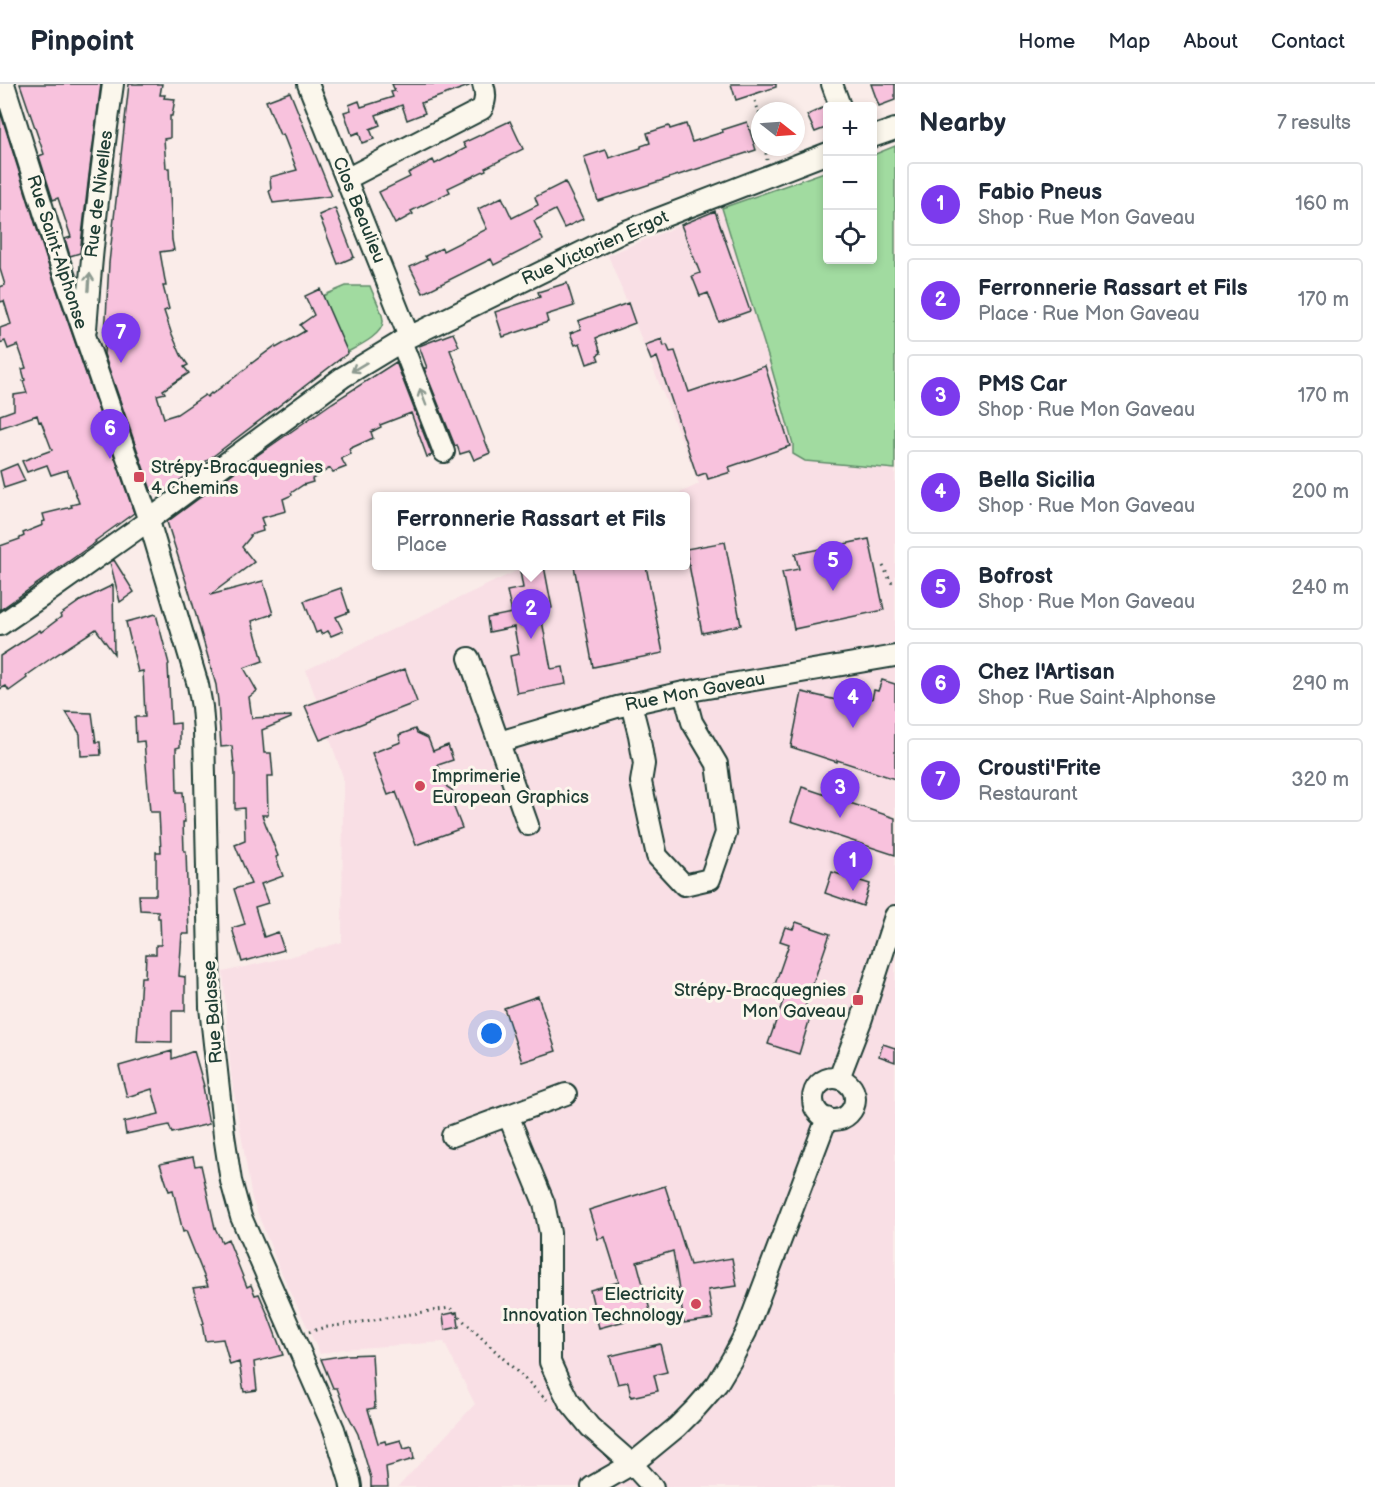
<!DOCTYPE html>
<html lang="en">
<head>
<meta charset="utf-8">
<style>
	:root { --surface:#fff; --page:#f6f6f7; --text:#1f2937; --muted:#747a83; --line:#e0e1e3; --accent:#7c3aed }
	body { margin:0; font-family:"Balsamiq Sans",sans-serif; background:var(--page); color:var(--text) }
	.controls { position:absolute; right:18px; top:18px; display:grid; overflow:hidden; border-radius:6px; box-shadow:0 3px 9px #0003 }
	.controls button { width:54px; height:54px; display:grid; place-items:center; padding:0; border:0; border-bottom:2px solid var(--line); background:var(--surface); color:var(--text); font:30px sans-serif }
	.compass { position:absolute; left:751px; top:18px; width:54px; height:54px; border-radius:50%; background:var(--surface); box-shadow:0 3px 9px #0003; rotate:107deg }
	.you { position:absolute; left:492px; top:950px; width:21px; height:21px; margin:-15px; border:4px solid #fff; border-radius:50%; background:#1a73e8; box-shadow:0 0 0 9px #1a73e833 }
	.badge { display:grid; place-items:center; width:39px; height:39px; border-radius:50%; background:var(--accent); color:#fff; font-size:20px; font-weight:700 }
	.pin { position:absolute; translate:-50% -50px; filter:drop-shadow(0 2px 3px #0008) }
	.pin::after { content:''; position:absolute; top:32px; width:21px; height:18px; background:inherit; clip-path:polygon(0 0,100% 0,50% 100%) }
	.popup { position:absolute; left:372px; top:408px; width:318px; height:78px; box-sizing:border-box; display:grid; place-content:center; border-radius:6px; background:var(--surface); filter:drop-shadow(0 2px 4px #0005); font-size:20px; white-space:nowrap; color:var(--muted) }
	.popup b { font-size:22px; color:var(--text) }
	.popup::after { content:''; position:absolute; left:50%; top:100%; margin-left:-12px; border:12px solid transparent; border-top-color:var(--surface) }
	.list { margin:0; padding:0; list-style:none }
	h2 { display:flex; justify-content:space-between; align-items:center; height:78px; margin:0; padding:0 24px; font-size:26px }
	h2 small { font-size:20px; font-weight:400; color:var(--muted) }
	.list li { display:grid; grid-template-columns:39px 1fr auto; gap:18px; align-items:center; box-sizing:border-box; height:84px; margin:0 12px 12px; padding:0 12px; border:2px solid var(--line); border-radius:6px }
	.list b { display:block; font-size:22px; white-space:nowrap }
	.list p { margin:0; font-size:20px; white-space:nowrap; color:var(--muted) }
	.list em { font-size:20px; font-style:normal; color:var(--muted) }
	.icon { flex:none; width:33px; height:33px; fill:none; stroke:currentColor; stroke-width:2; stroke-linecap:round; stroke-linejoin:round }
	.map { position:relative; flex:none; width:895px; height:1403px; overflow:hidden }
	header { display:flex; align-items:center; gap:36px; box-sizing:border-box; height:84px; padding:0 30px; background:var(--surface); border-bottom:2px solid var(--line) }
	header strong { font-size:28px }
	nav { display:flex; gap:33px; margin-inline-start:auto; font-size:21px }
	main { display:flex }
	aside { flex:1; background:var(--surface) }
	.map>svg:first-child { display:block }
</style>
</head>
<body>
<header>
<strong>Pinpoint</strong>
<nav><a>Home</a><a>Map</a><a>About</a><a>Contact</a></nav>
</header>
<main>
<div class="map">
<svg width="895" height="1403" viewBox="0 0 895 1403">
	<rect width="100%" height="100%" fill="#faece9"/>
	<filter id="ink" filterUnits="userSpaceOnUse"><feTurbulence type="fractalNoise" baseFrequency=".0167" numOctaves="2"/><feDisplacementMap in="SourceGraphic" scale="12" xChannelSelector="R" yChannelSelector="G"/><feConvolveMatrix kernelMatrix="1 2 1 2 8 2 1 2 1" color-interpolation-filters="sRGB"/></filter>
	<g filter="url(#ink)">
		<path fill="#f9dfe5" d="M 895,62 L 895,1403 L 398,1403 L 475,1320 L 444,1258 L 343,1265 L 320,1270 L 278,1181 L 252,1115 L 231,991 L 223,888 L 293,872 L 342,858 L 343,693 L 306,586 L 527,482 L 686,482 L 686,412 L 673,412 L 699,400 L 608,171 L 722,124 L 827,87 L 828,176 L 872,176 L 873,71 Z"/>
		<path fill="#a1dba0" stroke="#608c6a" stroke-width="1.5" d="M 895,62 L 895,385 L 805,377 L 793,370 L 793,360 L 771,282 L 722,124 L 827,87 L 828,176 L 872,176 L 873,71 Z
			M 346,202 L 370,202 C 373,211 384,229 383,238 C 382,252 356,263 344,270 L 320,213 Z"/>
		<path fill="#f8c2dd" stroke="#1f3d34" stroke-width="1.5" d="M 20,0 L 101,0 L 89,91 L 80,169 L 70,172 L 65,155 L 71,153 L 58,114 L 53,116 L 39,72 L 44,70 Z
			M 129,0 L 162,0 L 160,11 L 165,11 L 164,14 L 175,15 L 172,32 L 170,32 L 170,54 L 164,55 L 166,84 L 169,84 L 172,156 L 174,166 L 160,168 L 166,202 L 163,202 L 169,225 L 164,227 L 171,248 L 181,271 L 188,281 L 184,283 L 189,289 L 163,306 L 165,309 L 157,311 L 164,334 L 177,330 L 205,311 L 207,313 L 211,309 L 212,310 L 248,283 L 248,282 L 275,262 L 276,264 L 305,247 L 300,241 L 314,231 L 305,212 L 320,205 L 348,269 L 216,370 L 161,410 L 151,406 L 104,270 L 109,179 Z
			M 392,0 L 469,0 L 469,2 L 421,19 L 425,29 L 407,36 L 402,21 L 376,31 L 380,41 L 370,45 L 374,55 L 362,59 L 359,48 L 352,51 L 344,28 L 351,26 L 349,21 L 359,17 L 361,23 L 393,13 L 391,8 L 395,7 Z
			M 731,0 L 776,0 L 776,3 L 736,16 Z
			M 871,0 L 895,0 L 895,16 L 879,22 Z
			M 290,8 L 332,112 L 273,119 L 269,107 L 271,106 L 270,93 L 297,86 L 283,50 L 280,51 L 266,17 Z
			M 827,22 L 828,43 L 815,48 L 807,31 Z
			M 0,27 L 48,180 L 134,429 L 95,457 L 96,458 L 0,526 L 0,462 L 20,455 L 20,454 L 24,452 L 23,449 L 43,441 L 42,438 L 45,437 L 43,430 L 72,423 L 71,421 L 79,419 L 67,386 L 51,391 L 47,381 L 27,388 L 22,377 L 52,366 L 41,337 L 39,338 L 37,331 L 0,344 L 0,331 L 14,326 L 14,311 L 27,309 L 23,297 L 25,296 L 22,285 L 26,284 L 18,261 L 8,265 L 5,257 L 0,259 L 0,244 L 11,240 L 4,217 L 0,218 L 0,203 L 5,201 L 0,185 Z
			M 510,37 L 523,65 L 485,84 L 486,86 L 448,104 L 450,108 L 411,127 L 413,130 L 395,140 L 379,108 L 410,93 L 408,89 L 433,76 L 435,80 L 466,64 L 463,59 Z
			M 747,38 L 756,66 L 598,117 L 584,73 L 606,66 L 609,74 L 641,64 L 641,62 L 650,59 L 647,49 L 669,42 L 670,45 L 686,40 L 692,58 L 723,48 L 722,46 Z
			M 565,98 L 583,135 L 564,144 L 555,126 L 534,137 L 543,156 L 494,181 L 491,175 L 423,209 L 410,183 L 427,175 L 425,172 L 442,164 L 443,167 L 487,145 L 478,125 L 502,113 L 512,134 L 538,121 L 535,113 Z
			M 335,124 L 354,173 L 338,180 L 319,131 Z
			M 715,127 L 750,227 L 719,238 L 708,209 L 700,212 L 692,192 L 700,189 L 681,141 Z
			M 567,199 L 574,222 L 546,231 L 548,238 L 503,253 L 495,228 L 540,213 L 538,208 Z
			M 628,219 L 635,239 L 596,254 L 601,269 L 597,271 L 599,276 L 587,280 L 580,259 L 575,261 L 570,249 L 581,245 L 578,237 Z
			M 453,249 L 459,262 L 450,266 L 490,369 L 474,376 L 470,367 L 460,370 L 457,361 L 455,362 L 424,284 L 427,284 L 419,262 Z
			M 662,255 L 664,262 L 667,261 L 670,268 L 675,267 L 689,308 L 765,282 L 790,362 L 729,383 L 731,388 L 708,395 L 706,389 L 697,392 L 657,273 L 651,276 L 645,261 Z
			M 396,278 L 432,371 L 427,373 L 411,329 L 380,341 L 381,343 L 371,348 L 373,354 L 349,365 L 351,370 L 341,374 L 346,383 L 333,388 L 330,384 L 312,395 L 313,398 L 303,401 L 291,409 L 292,411 L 283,415 L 286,427 L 261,434 L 264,442 L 262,443 L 263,447 L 250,451 L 251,452 L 242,463 L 254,478 L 210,511 L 263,497 L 273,530 L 252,537 L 263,577 L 244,584 L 257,607 L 249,613 L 252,634 L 291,632 L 291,634 L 262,646 L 264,669 L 271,669 L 273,692 L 267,692 L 268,731 L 262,731 L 278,772 L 276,773 L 283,792 L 261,800 L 268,819 L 255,823 L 264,853 L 278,848 L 284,866 L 242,878 L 232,844 L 245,840 L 234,805 L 251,800 L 235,761 L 245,757 L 244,724 L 235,725 L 235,690 L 232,662 L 221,663 L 218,617 L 216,601 L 189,507 L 167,438 L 252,375 L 332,319 Z
			M 17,380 L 25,397 L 4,404 L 0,387 Z
			M 869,455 L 884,526 L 794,545 L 782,488 L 799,485 L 795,470 Z
			M 725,458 L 741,541 L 702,549 L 686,465 Z
			M 114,476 L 134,508 L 120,518 L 110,478 Z
			M 544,482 L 552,524 L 540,526 L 551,585 L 563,583 L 566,600 L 517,609 L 510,572 L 519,570 L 514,543 L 489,548 L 487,534 L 512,529 L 507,507 L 523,504 L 520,487 Z
			M 574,482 L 646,482 L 663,569 L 593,583 Z
			M 113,501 L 114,570 L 96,545 L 53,573 L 26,592 L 27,594 L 9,607 L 6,602 L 0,605 L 0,572 L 40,546 L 41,548 L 61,533 L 60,531 L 80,517 Z
			M 341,504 L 349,528 L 336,533 L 343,547 L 331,552 L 328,547 L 321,550 L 320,547 L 316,549 L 304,517 Z
			M 156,530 L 169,580 L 168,581 L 171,640 L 180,639 L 180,663 L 176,664 L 177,708 L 183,708 L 185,738 L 183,738 L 184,767 L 186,767 L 187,799 L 189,850 L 182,850 L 179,892 L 185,893 L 185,927 L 172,927 L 172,958 L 137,957 L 141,893 L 145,893 L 146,870 L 156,870 L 156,861 L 161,861 L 160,834 L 158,834 L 158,827 L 140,826 L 139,811 L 156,811 L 156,768 L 161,768 L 159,728 L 150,728 L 144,657 L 136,658 L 135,633 L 145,633 L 143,587 L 138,588 L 126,538 Z
			M 405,585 L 417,618 L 320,656 L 305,622 Z
			M 882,596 L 895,600 L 895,695 L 837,676 L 837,678 L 791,663 L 802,608 L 845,618 L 849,607 L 872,615 L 874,606 L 878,607 Z
			M 66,628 L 92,629 L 96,658 L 100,658 L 101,671 L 81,672 L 80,650 Z
			M 415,645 L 417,649 L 428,654 L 433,667 L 448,661 L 453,676 L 438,681 L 447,703 L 452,706 L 456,715 L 453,721 L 462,744 L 416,761 L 396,708 L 388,711 L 372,669 L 401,658 L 399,651 Z
			M 802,703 L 895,734 L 895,771 L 791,737 Z
			M 832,788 L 870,800 L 863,822 L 825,809 Z
			M 796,838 L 830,850 L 802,932 L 810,934 L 799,970 L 768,960 L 785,911 L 773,906 L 789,860 L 780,857 L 785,843 L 793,845 Z
			M 538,912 L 556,967 L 522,978 L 504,924 Z
			M 883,960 L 895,964 L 895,978 L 879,972 Z
			M 172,967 L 172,975 L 194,967 L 204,1002 L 203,1002 L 206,1019 L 205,1019 L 209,1040 L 172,1049 L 169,1041 L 126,1050 L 124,1038 L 159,1030 L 152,1005 L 127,1013 L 119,982 Z
			M 193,1073 L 195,1082 L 201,1081 L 215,1144 L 222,1158 L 228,1155 L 247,1203 L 251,1201 L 255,1211 L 259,1210 L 268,1231 L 283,1271 L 254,1278 L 257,1306 L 244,1308 L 239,1278 L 230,1281 L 223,1255 L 205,1257 L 202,1240 L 204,1239 L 193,1204 L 208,1202 L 186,1147 L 183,1148 L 173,1106 L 169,1107 L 160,1080 Z
			M 665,1102 L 690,1181 L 732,1174 L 737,1202 L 708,1206 L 713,1235 L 684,1239 L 673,1167 L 637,1178 L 651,1230 L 599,1244 L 590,1206 L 619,1198 L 605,1153 L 598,1155 L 589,1126 Z
			M 457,1228 L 459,1243 L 445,1246 L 443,1231 Z
			M 660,1260 L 667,1288 L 654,1291 L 658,1307 L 631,1313 L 628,1298 L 618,1300 L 610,1272 Z
			M 372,1270 L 375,1324 L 368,1325 L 378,1359 L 385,1357 L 386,1360 L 401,1356 L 404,1365 L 412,1363 L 414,1375 L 386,1383 L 388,1403 L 371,1403 L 371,1394 L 358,1350 L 345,1325 L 337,1304 L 333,1304 L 321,1275 L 347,1271 Z"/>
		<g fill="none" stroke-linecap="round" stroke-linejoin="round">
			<g stroke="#1f3d34" stroke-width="24">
				<path id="minor" d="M 4,0 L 59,176 L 149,437 L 198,601 L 202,623 L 204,647 L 210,923 L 224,1051 L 231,1097 L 241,1133 L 334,1345 L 350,1397 L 351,1403
					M 308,0 L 409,253
					M 832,0 L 840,22
					M 872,53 L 895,45
					M 346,95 L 482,25 C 486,15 486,10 483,0
					M 86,245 C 92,163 101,82 113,0
					M 401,257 L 444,368
					M 0,541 L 41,513 L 134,447 L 343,293 L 409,253 L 621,149 L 828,69
					M 469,574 L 528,741
					M 631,620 L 639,651 L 644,680 L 641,698 L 657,772 L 684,801 L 710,795 L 726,749 L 717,680 L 692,638 L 684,608
					M 499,658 L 617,623 L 684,608 L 895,572
					M813 1015a21 21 0 1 1 42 0a21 21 0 1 1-42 0Z
					M 839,994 L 861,937 L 895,832
					M 508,1031 L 544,1119 L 550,1149 L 550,1278 L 559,1298 L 568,1316 L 590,1343 L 632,1380 L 653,1403
					M 452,1052 L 566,1010
					M 592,1403 L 632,1380 L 677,1343 L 696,1324 L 717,1300 L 732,1275 L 746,1248 L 827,1034"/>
			</g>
			<path stroke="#1f3d34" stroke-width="3" stroke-dasharray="1.5 4.5" stroke-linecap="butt" d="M 755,17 L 760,31
				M 765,63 L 767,76
				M 883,482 L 891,498 L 895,502
				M 309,1248 L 322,1244 L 450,1224 L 547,1316"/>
			<use href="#minor" stroke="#fbf7ec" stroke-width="20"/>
		</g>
		<defs><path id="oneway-shaft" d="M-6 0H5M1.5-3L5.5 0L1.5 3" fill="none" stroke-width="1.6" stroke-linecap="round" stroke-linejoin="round" transform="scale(1.5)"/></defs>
		<g stroke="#8d9a90">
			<use href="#oneway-shaft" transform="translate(89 198) rotate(-86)"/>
			<use href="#oneway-shaft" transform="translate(359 283) rotate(149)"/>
			<use href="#oneway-shaft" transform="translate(423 313) rotate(-111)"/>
		</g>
	</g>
	<g fill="#d1495b" stroke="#fbf7ec" stroke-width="2">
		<rect x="133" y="387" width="12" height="12" rx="3"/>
		<circle cx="420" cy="702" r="6"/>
		<rect x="852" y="910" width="12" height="12" rx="3"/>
		<circle cx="696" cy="1220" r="6"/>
	</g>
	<g text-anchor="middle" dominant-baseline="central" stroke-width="6" stroke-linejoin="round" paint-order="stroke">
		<g font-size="18" fill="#1f3d34" stroke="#fbf7ec">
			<text transform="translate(99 110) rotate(-83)">Rue de Nivelles</text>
			<text transform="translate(359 126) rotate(68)">Clos Beaulieu</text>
			<text transform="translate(595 164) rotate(-24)">Rue Victorien Ergot</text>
			<text transform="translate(57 168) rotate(72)">Rue Saint-Alphonse</text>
			<text transform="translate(695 608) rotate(-11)">Rue Mon Gaveau</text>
			<text transform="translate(213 928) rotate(-94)">Rue Balasse</text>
		</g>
		<g font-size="18" fill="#1f3d34" stroke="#fbf7ec" text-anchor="start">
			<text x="151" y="383">Strépy-Bracquegnies<tspan x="151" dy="21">4 Chemins</tspan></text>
			<text x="432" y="692">Imprimerie<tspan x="432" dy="21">European Graphics</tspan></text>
			<text x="846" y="906" text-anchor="end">Strépy-Bracquegnies<tspan x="846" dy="21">Mon Gaveau</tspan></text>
			<text x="684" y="1210" text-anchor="end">Electricity<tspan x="684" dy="21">Innovation Technology</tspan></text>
		</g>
	</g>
</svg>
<div class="controls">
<button>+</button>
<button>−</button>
<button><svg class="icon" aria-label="locate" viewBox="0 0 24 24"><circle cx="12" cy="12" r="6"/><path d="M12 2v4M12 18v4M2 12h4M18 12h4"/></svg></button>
</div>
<svg class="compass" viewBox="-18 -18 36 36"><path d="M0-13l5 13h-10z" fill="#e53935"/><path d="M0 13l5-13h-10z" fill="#747a83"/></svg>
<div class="you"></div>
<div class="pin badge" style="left:853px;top:807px">1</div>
<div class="pin badge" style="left:531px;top:555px">2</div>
<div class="popup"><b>Ferronnerie Rassart et Fils</b>Place</div>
<div class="pin badge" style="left:840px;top:734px">3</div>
<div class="pin badge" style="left:853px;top:644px">4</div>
<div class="pin badge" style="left:833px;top:507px">5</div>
<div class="pin badge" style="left:110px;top:375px">6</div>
<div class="pin badge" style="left:121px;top:279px">7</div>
</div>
<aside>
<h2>Nearby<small>7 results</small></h2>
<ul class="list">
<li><span class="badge">1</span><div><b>Fabio Pneus</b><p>Shop · Rue Mon Gaveau</p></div><em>160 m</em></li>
<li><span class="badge">2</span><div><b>Ferronnerie Rassart et Fils</b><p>Place · Rue Mon Gaveau</p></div><em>170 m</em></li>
<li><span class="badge">3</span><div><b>PMS Car</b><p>Shop · Rue Mon Gaveau</p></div><em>170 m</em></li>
<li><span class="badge">4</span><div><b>Bella Sicilia</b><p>Shop · Rue Mon Gaveau</p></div><em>200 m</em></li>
<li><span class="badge">5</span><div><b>Bofrost</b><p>Shop · Rue Mon Gaveau</p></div><em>240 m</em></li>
<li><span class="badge">6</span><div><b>Chez l'Artisan</b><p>Shop · Rue Saint-Alphonse</p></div><em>290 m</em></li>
<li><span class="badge">7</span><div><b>Crousti'Frite</b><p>Restaurant</p></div><em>320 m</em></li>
</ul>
</aside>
</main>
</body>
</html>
